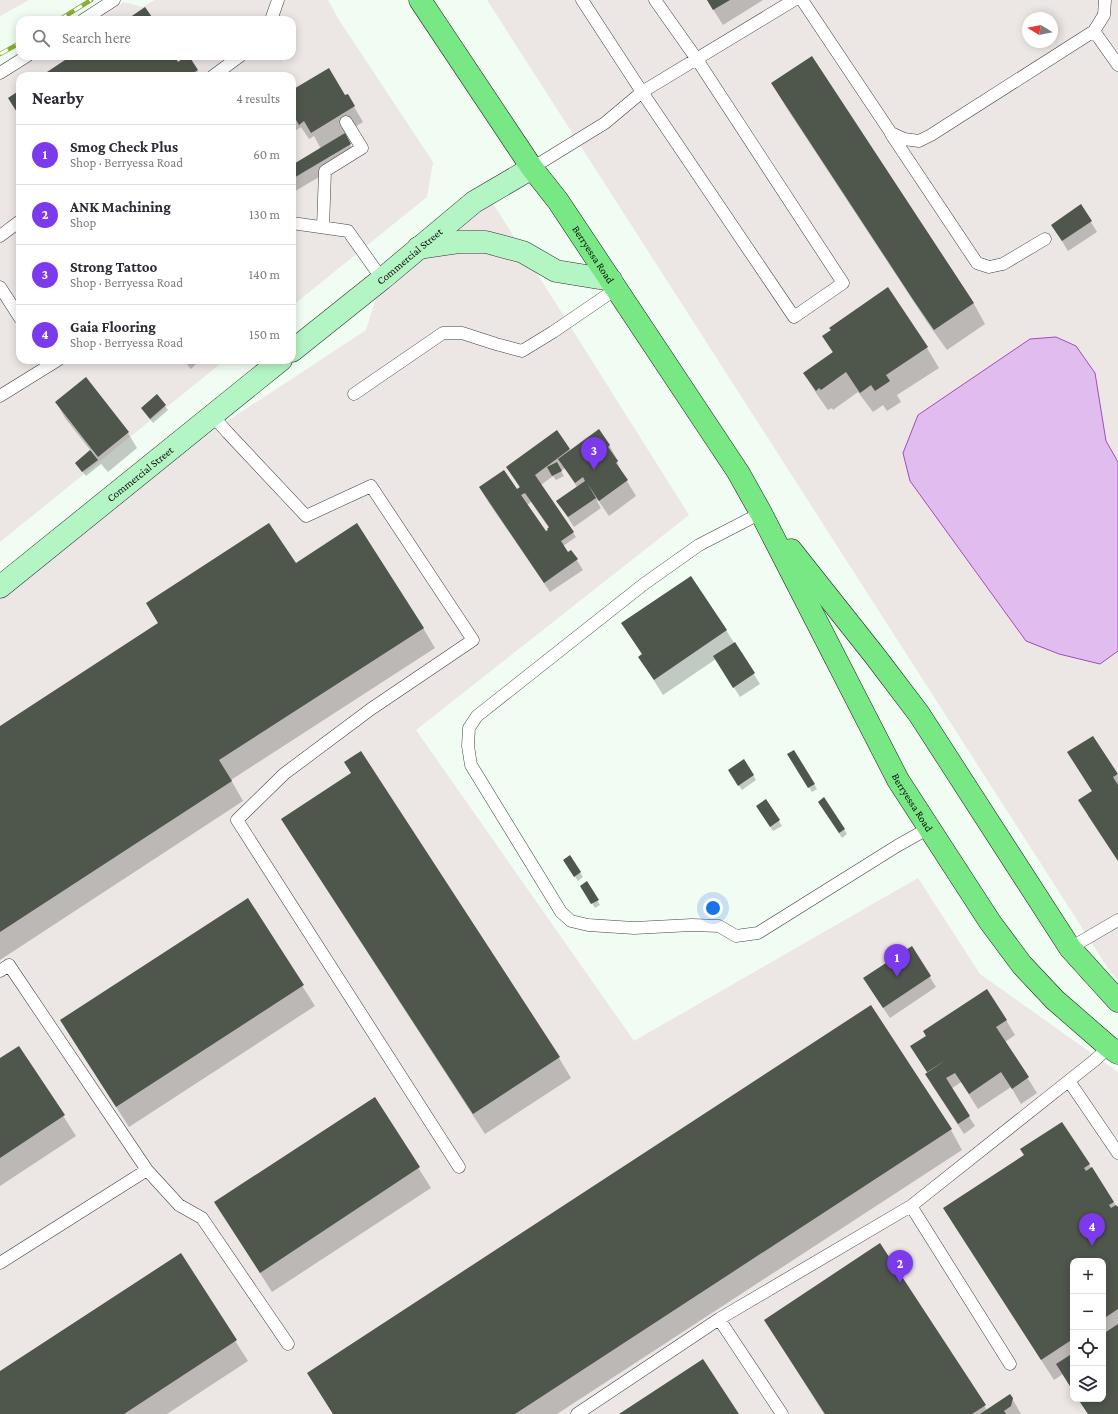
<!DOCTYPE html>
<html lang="en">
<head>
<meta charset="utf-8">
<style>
	:root { --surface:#fff; --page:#f7f7f7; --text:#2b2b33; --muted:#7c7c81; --line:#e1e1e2; --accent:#7c3aed }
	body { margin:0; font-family:"Crimson Pro",serif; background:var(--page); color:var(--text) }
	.controls { position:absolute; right:12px; bottom:12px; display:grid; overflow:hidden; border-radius:8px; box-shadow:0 2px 10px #0003 }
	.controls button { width:36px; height:36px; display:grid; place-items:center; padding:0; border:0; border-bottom:1px solid var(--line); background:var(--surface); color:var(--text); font:20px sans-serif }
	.compass { position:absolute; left:1022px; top:12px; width:36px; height:36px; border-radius:50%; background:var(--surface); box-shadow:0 2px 10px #0003; rotate:280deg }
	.you { position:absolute; left:713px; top:908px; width:14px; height:14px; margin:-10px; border:3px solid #fff; border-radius:50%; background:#1a73e8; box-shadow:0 0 0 6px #1a73e833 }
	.badge { display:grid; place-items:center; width:26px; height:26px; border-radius:50%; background:var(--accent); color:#fff; font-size:13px; font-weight:700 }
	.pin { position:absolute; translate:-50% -33px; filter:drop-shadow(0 1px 2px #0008) }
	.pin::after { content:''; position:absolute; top:21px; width:14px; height:12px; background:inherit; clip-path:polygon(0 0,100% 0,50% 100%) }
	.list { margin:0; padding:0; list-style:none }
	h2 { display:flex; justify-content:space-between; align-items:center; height:52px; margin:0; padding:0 16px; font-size:17px }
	h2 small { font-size:13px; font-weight:400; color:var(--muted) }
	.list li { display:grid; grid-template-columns:26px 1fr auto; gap:12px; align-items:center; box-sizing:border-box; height:60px; padding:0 16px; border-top:1px solid var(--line) }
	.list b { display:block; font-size:15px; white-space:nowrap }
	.list p { margin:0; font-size:13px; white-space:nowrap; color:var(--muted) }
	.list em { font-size:13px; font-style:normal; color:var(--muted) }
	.icon { flex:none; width:22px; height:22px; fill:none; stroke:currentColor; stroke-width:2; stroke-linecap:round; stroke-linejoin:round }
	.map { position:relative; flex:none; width:1118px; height:1414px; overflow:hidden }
	.search { position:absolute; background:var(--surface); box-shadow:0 2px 10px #0003; left:16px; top:16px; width:280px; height:44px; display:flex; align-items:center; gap:10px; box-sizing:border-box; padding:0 14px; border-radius:12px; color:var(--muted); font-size:15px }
	.panel { position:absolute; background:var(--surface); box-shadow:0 2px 10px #0003; left:16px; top:72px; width:280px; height:292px; border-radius:12px }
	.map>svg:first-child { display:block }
</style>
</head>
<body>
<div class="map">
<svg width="1118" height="1414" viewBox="0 0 1118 1414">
	<rect width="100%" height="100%" fill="#f1fdf3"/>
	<path fill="#ece6e4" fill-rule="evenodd" d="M 0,0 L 29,0 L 0,16 Z
		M 155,0 L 328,0 L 339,20 L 433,162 L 427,197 L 292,306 L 292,76 L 20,76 L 20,360 L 225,360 L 0,542 L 0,79 L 37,56 L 292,56 L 292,20 L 95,20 L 124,2 L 142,7 Z
		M 487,0 L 1118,0 L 1118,980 L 1111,973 ZM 1028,18 L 1052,18 L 1052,42 L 1028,42 Z
		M 487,194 L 689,515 L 416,730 L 634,1041 L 918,878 L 980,974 L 1118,1072 L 1118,1414 L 0,1414 L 0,597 L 214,430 L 366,330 L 382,279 ZM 1073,1261 L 1103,1261 L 1103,1399 L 1073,1399 Z"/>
	<path fill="#e1bcef" stroke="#a14cbd" d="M 1056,337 L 1076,346 L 1095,373 L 1106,441 L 1118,462 L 1118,651 L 1100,664 L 1059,654 L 1026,641 L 910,481 L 903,453 L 918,415 L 1030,339 Z"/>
	<path fill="#0003" fill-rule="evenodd" d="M 707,0 L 763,0 L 723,25 Z
		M 73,56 L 174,56 L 178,63 L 197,70 L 200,76 L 43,76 Z
		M 812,57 L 974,304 L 985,324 L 947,350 L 927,322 L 784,104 L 772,83 Z
		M 292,91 L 345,96 L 347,95 L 363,122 L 344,134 L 356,155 L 292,193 L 292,166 L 321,149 L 314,136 L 309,139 L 301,127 L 292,133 Z
		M 1081,206 L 1097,232 L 1068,251 L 1052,225 Z
		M 823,337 L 927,348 L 939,368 L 897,395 L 901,402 L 887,411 L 883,405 L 873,412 L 858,392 L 833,410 L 832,408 L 828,410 L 816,393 L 804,373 L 833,353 Z
		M 183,360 L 200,360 L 191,369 Z
		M 86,379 L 128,433 L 137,448 L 108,472 L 101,464 L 86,476 L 76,463 L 91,451 L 65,418 L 56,402 Z
		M 157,396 L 168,410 L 153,423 L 142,409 Z
		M 557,432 L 570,451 L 609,445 L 618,461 L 617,462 L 625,478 L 636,496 L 609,516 L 598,500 L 597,501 L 601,508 L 574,527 L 557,501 L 577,487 L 565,468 L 561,471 L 564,476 L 556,480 L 553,476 L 541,485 L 576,537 L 563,546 L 568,553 L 571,551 L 583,570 L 550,592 L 489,503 L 480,488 L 519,495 L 520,488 L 507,467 ZM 531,502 L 549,528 L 549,531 L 545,533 L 527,505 Z
		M 295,565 L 423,628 L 435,648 L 231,780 L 243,801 L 0,960 L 0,728 L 159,624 Z
		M 690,577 L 726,630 L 760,684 L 740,697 L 716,659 L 663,695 L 639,657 L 643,655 Z
		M 1093,737 L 1118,776 L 1118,861 L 1088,816 L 1093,792 L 1068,753 Z
		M 361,753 L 559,1058 L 571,1078 L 485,1134 L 294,839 L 282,819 L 352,773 Z
		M 791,759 L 814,784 L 817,789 L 812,792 Z
		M 744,760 L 756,780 L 742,790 L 732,775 Z
		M 824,798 L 847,834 L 842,838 L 822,807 Z
		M 766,800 L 782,826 L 773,831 L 760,811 Z
		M 570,857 L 583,877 L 578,881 L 567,865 Z
		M 586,882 L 600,905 L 595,908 L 581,886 Z
		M 247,899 L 315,1006 L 129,1127 L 73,1040 Z
		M 911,947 L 936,987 L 890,1018 L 870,988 Z
		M 1006,1020 L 1015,1035 L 1005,1042 L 1037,1093 L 1021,1104 L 1011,1087 L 978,1109 L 961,1082 L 951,1089 L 975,1126 L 964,1134 L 932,1085 L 928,1074 L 911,1047 L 927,1036 Z
		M 19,1047 L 76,1136 L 0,1186 L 0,1060 Z
		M 374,1098 L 431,1188 L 272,1292 L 215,1202 Z
		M 951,1130 L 962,1150 L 557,1414 L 333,1414 L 308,1373 Z
		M 1089,1164 L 1118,1209 L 1118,1414 L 1088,1414 L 1078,1399 L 1103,1399 L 1103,1261 L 1073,1261 L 1073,1391 L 1063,1374 L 1054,1380 L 956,1228 L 944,1208 Z
		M 880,1245 L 987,1410 L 1010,1395 L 1021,1414 L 824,1414 L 765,1320 Z
		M 180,1254 L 248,1361 L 167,1414 L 0,1414 L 0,1372 Z"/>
	<path fill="#4f564c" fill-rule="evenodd" d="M 707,0 L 730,0 L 713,10 Z
		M 145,7 L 154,20 L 126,20 Z
		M 71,56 L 175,56 L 178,62 L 186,56 L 189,56 L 198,70 L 188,76 L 41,76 Z
		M 812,56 L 974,303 L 934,330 L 914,301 L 771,83 Z
		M 329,68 L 345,95 L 348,94 L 355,106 L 311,133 L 304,121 L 299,125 L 292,113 L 292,90 Z
		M 20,90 L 20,117 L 8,98 Z
		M 345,133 L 351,144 L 292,179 L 292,165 Z
		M 1081,204 L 1092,221 L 1062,241 L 1051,225 Z
		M 888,287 L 928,347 L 886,375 L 890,381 L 875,391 L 871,385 L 860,393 L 846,372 L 821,390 L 819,388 L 816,391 L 803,373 L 833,352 L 822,336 L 831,330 L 829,328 Z
		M 86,377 L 129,432 L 98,457 L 55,402 Z
		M 157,394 L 166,405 L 150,419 L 141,408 Z
		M 599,429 L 610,445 L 608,447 L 618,461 L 616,463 L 628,480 L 599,501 L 587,483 L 596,498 L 568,517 L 556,501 L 585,481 L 583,477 L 575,483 L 558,459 Z
		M 557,430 L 570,449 L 535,475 L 574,532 L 561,541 L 568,552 L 571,550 L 578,559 L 544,583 L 479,487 L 504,470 L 517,489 L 520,487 L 506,467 ZM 525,493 L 549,527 L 547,529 L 548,530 L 546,531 L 521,495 Z
		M 90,450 L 98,460 L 82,472 L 75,463 Z
		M 557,462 L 562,471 L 552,476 L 547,467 Z
		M 269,523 L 296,563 L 357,523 L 424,628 L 219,760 L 232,781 L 0,932 L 0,726 L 158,623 L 146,603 Z
		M 691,576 L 727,630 L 654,680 L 638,657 L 642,654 L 621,623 Z
		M 735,642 L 755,673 L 733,688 L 713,656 Z
		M 1093,736 L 1118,774 L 1113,777 L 1118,785 L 1118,861 L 1078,800 L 1092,791 L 1067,752 Z
		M 794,750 L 815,784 L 808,788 L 787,754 Z
		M 361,751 L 560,1057 L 473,1114 L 281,819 L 351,773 L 344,762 Z
		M 744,759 L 754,775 L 738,786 L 728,770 Z
		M 824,797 L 845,829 L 839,833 L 818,802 Z
		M 766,799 L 780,820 L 770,827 L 756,806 Z
		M 570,855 L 581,872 L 574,877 L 563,860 Z
		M 587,881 L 599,900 L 591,904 L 580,886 Z
		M 248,898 L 304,985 L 116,1107 L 60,1020 Z
		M 912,946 L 931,976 L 883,1008 L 863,978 Z
		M 987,989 L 1007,1020 L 996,1027 L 1029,1077 L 1012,1089 L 1001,1072 L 969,1094 L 955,1073 L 946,1078 L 970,1116 L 958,1124 L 925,1074 L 946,1060 L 927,1072 L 910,1046 L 926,1036 L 923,1031 Z
		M 871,1005 L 952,1129 L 515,1414 L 333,1414 L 307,1373 Z
		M 19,1046 L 65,1115 L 0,1158 L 0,1058 Z
		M 375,1097 L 420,1167 L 260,1273 L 214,1202 Z
		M 1062,1122 L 1090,1164 L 1084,1168 L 1086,1171 L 1092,1167 L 1114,1202 L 1109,1205 L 1111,1208 L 1116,1205 L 1118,1207 L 1118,1309 L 1103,1319 L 1103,1261 L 1073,1261 L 1073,1339 L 1041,1360 L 943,1208 L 1024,1155 L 1020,1149 Z
		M 880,1243 L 986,1405 L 972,1414 L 825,1414 L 764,1320 Z
		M 181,1253 L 237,1340 L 124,1414 L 0,1414 L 0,1371 Z
		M 1118,1324 L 1118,1414 L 1088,1414 L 1078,1399 L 1103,1399 L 1103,1334 Z
		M 1073,1353 L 1073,1391 L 1056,1364 Z
		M 703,1359 L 739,1414 L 619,1414 Z
		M 1010,1394 L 1013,1398 L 1011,1406 L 1004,1411 L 1006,1414 L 980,1414 Z"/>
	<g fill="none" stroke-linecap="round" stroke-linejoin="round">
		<g stroke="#414141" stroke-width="13">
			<path id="service" d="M 582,0 L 642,92 L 794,317 L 843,283 L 696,58 L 655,0
				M 802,0 L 891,133 L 904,139 L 919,141 L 931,135 L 1094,31 L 1104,15 L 1105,0
				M 83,20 L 114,0
				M 271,20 L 278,0
				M 1094,31 L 1118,65
				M 0,73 L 27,56
				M 213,76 L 240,56
				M 891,134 L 977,263 L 989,267 L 1003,264 L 1045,239
				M 532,168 L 605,123 L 642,92 L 794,0
				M 292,223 L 348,231 L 382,279
				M 323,227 L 325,171 L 362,148 L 346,122
				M 0,236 L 20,221
				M 0,287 L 20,318
				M 354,394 L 443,333 L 462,333 L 496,344 L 522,351 L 553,332 L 616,289
				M 0,396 L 58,360
				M 212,415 L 228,433 L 306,516 L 371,486 L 473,640 L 371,709 L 284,774 L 237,820 L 459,1167
				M 761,513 L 699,545 L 644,584 L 477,716 L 469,728 L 468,746 L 471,765 L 561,912 L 571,921 L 588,925 L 634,928 L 692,925 L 719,926 L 736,936 L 758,933 L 897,846 L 929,828
				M 1070,948 L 1118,920
				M 0,971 L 9,965 L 147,1170
				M 1069,1081 L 1118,1153
				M 911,1206 L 1010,1364
				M 0,1263 L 147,1170 L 179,1205 L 202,1218 L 288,1344
				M 719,1319 L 782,1414
				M 577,1414 L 719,1319 L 911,1206 L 1095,1060 L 1109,1047"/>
		</g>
		<g stroke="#303030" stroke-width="23">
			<g id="secondary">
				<path d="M 418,248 L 459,242 L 486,242 L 523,252 L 556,271 L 611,280"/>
				<path id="s1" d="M 292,351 L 382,279 L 474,202 L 532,168"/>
				<path id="s2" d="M 0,587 L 281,360"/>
			</g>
		</g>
		<g stroke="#1f1f1f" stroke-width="23">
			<g id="primary">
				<path id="s3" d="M 420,0 L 532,168 L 558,201 L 738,472 L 761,513 L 898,780 L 990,922 L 1022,965 L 1055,1000 L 1109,1047 L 1118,1053"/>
				<path d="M 791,550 L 875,656 L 919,714 L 1070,948 L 1118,1001"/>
			</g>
		</g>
		<use href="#service" stroke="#fff" stroke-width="12"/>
		<use href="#secondary" stroke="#b4f5c4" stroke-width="22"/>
		<use href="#primary" stroke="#77e883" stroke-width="22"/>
		<g stroke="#8aae37" stroke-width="4.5">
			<path id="rail" d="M 59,20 L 91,0
				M 0,54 L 20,43"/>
		</g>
		<use href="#rail" stroke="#fff" stroke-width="3" stroke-dasharray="9" stroke-linecap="butt"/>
	</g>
	<g text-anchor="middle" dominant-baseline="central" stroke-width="4" stroke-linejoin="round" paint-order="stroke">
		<g font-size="11" fill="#0e0e0e" stroke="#fff">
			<text stroke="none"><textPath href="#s3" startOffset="308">Berryessa Road</textPath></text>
			<text stroke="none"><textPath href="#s1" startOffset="151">Commercial Street</textPath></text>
			<text stroke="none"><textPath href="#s2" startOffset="180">Commercial Street</textPath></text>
			<text stroke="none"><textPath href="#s3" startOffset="943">Berryessa Road</textPath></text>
		</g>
	</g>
</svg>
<div class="controls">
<button>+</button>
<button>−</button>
<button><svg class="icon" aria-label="locate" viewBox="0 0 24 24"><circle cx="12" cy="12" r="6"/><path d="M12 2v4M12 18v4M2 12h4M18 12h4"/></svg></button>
<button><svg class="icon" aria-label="layers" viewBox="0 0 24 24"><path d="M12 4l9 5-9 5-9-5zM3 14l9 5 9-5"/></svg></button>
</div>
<svg class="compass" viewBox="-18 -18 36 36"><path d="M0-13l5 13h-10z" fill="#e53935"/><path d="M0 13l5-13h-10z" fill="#7c7c81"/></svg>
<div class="you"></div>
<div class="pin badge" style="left:897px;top:977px">1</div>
<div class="pin badge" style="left:900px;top:1283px">2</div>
<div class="pin badge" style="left:594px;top:470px">3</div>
<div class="pin badge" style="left:1092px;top:1246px">4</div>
<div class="search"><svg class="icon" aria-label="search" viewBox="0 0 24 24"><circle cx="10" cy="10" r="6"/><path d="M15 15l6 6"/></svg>Search here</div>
<section class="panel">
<h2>Nearby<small>4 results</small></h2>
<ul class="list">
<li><span class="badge">1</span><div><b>Smog Check Plus</b><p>Shop · Berryessa Road</p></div><em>60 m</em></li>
<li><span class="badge">2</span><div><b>ANK Machining</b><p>Shop</p></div><em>130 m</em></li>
<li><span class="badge">3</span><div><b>Strong Tattoo</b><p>Shop · Berryessa Road</p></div><em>140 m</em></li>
<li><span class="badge">4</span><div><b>Gaia Flooring</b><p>Shop · Berryessa Road</p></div><em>150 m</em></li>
</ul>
</section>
</div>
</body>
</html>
